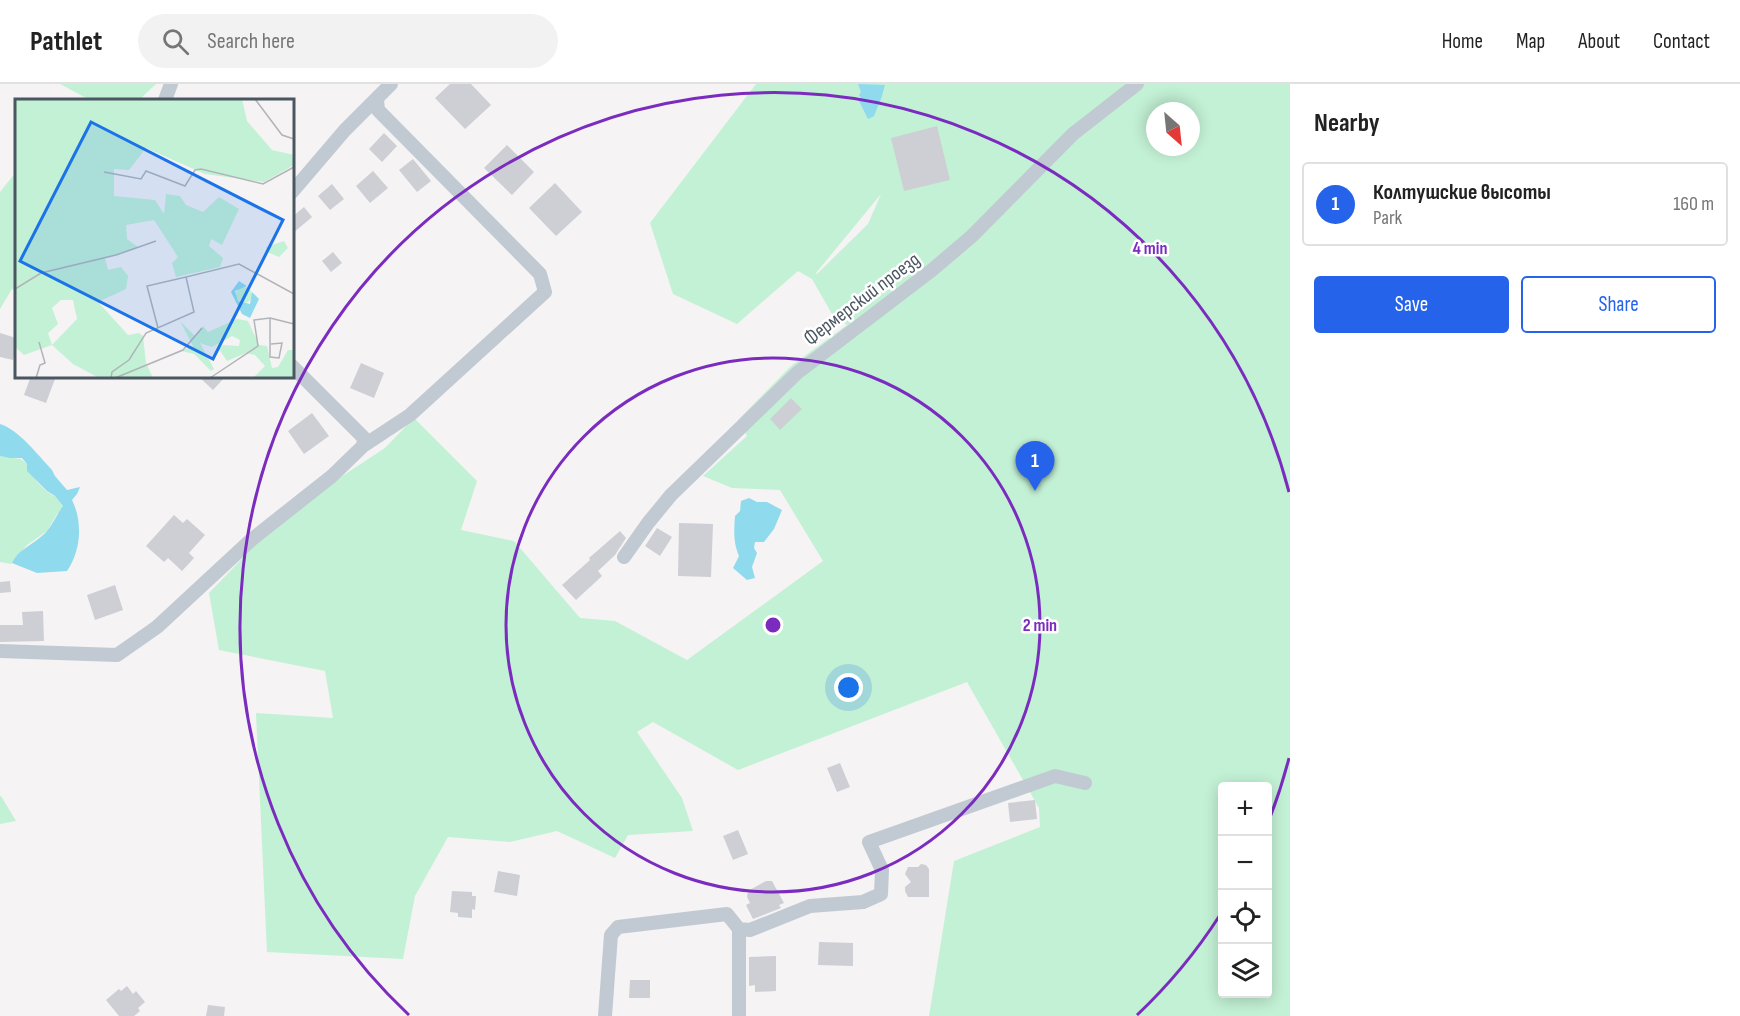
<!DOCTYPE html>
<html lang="en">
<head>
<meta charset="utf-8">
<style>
	:root { --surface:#fff; --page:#f2f2f2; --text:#222; --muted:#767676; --line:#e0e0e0; --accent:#2563eb }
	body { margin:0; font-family:"Sofia Sans Condensed",sans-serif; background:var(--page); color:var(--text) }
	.controls { position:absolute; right:18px; bottom:18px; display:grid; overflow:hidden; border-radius:6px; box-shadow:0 3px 15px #0003 }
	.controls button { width:54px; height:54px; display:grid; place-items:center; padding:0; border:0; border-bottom:2px solid var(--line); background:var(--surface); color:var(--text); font:30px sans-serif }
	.compass { position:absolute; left:1146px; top:18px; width:54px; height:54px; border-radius:50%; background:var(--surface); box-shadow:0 3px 15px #0003; rotate:153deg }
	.you { position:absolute; left:849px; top:604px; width:21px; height:21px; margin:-15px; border:4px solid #fff; border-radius:50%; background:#1a73e8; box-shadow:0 0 0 9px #1a73e833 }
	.badge { display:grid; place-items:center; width:39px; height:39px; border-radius:50%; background:var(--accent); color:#fff; font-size:20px; font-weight:700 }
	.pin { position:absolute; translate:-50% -50px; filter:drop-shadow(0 2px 3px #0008) }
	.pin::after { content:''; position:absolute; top:32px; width:21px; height:18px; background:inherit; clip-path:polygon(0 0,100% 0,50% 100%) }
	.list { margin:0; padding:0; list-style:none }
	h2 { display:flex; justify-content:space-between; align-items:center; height:78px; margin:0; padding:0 24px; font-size:26px }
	h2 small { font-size:20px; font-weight:400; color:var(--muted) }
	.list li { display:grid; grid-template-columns:39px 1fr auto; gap:18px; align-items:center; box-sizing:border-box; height:84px; margin:0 12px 12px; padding:0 12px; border:2px solid var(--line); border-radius:6px }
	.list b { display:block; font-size:22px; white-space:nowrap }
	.list p { margin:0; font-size:20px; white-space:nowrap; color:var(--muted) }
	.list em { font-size:20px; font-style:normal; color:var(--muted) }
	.actions { display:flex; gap:12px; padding:18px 24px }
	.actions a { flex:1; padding:14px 0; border:2px solid var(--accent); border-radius:6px; text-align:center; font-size:21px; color:var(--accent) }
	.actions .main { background:var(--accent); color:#fff }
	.icon { flex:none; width:33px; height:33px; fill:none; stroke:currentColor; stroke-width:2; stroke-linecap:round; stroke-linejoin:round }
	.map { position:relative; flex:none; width:1290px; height:932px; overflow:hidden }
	header { display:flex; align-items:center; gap:36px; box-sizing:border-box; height:84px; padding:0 30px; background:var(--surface); border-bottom:2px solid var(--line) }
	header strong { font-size:28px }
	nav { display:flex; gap:33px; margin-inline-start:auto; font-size:21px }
	.search { width:420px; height:54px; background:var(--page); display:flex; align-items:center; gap:15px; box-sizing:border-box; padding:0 21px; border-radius:33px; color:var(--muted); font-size:22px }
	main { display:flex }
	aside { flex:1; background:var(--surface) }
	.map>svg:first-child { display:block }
</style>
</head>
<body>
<header>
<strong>Pathlet</strong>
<div class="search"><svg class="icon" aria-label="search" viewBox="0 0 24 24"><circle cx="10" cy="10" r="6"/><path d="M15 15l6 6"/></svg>Search here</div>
<nav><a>Home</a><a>Map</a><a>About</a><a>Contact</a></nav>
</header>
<main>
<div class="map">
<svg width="1290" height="932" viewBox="0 0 1290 932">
	<rect width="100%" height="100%" fill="#f5f3f3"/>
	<path fill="#c3f1d5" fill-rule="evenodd" d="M 60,0 L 156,0 L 142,13 L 144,16 L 90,16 Z
		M 756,0 L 1290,0 L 1290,932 L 929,932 L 954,777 L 1040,743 L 1039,724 L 967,598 L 738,686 L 653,638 L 637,648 L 682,714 L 693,747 L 628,751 L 615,774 L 557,747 L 510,758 L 448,753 L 415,812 L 403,875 L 267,868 L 256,629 L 333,634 L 325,587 L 219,566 L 209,509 L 286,429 L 385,364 L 414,334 L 477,397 L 461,446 L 514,457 L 580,534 L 615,537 L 687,576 L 823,477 L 780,406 L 732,404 L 703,392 L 747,352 L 738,336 L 791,282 L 847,241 L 832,230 L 812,195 L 798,187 L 737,240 L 673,210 L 650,139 ZM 1155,27 L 1191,27 L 1191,63 L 1155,63 ZM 881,110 L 868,140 L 817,190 L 816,189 ZM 1222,702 L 1268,702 L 1268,910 L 1222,910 Z
		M 16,88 L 16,206 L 12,205 L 0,225 L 0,108 Z
		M 0,372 L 21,375 L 27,380 C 28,389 46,410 55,412 L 63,422 L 61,427 L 57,430 L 47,447 L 27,461 L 11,480 L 0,478 Z
		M 0,712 L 1,712 L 16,737 L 0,740 Z"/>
	<path fill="#90daee" d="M 858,0 L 885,1 L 881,15 L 874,32 L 868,35 L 859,17 L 861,14 L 859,11 L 861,8 Z
		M 0,340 C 19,346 38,371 52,386 L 55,392 L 67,406 L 80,403 L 77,410 L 72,416 C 83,438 81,467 67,487 L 37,489 L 12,479 C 19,464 37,459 47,447 C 53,440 57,430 63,422 L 55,412 L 47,407 L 27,387 L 27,380 L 22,374 L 10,374 L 0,372 Z
		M 749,414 L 757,418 L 767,418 L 782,426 L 774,445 L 764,458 L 755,458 L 754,464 L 757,469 L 752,483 L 755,494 L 747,496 L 733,484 L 739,472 C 733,458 734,446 735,432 L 740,427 L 741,417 Z"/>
	<path fill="#cdcfd5" d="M 450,0 L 471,0 L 491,21 L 465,45 L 435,14 Z
		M 937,42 L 950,96 L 904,107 L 891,54 Z
		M 384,49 L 397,62 L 382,78 L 369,65 Z
		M 507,61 L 534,88 L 512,111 L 484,84 Z
		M 413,75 L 431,97 L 417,108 L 399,86 Z
		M 373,87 L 388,104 L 370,119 L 356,102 Z
		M 555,99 L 582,128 L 556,152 L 529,124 Z
		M 332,100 L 344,115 L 330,126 L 318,112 Z
		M 304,123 L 312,133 L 292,150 L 292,133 Z
		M 333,168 L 342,179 L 331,188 L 322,177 Z
		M 0,249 L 16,254 L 16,263 L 13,276 L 0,273 Z
		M 361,279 L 384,289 L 374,314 L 350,304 Z
		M 31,292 L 47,292 L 55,295 L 46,319 L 24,311 Z
		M 198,292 L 226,292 L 213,306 Z
		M 791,314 L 802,325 L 780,346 L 770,335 Z
		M 312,329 L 329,352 L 304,370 L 288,347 Z
		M 174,431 L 183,439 L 187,435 L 205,451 L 189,469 L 194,474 L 182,487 L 168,474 L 164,478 L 146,462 Z
		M 679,439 L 713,440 L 711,493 L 678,492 Z
		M 657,444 L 672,453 L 660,472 L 645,462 Z
		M 620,447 L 626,454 L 615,471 L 598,487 L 602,492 L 576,516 L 562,501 L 590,476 L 589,474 Z
		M 10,497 L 11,508 L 0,509 L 0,498 Z
		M 115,501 L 123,526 L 95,536 L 87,511 Z
		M 43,527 L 44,557 L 0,558 L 0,541 L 23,541 L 22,528 Z
		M 840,679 L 850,703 L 837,708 L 827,684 Z
		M 1035,716 L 1037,735 L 1010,738 L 1008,719 Z
		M 738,746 L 748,770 L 733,776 L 723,752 Z
		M 921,780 L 926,781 L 929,785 L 929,813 L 908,813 L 905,807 L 905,803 L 911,798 L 905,790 L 908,783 L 918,783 Z
		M 498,787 L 520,791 L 517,812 L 494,808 Z
		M 766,797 L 772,797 L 784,819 L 779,821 L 781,824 L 753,835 L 746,821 L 750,819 L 747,813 L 748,807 Z
		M 452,807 L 472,808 L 472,812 L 476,812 L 475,826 L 472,825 L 472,834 L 458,833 L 458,829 L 450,828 Z
		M 819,858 L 853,859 L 853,882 L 818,881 Z
		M 776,872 L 776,907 L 755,908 L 755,901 L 749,902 L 749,873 Z
		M 630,896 L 650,896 L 650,914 L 629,914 Z
		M 127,902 L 133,910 L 136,907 L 145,918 L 138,924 L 140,927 L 134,932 L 119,932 L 106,916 L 119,905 L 121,907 Z
		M 208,921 L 225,923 L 224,932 L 206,932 Z"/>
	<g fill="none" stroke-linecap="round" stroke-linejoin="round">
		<path stroke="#c1cad2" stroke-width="14" d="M 165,16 L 171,0
			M 292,108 L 345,46 L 391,0
			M 363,362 L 410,331 L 545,208 L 540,190 L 378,26 L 377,16
			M 624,473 L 648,439 L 671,411 L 797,289 L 932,186 L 972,152 L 1073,50 L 1137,0
			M 0,567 L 117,571 L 157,543 L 251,456 L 332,392 L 363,362 L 364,354 L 292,282
			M 739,845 L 739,932
			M 605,932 L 611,851 L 618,843 L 727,830 L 739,845 L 750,846 L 810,822 L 863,818 L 881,810 L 882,786 L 869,758 L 1055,692 L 1085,699"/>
	</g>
	<g fill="none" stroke="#7b2cbf" stroke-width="3">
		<circle cx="773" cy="541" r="267"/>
		<path d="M1289 674A533 533 0 0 1 1269 736M1220 831A533 533 0 0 1 1137 931M409 931A533 533 0 1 1 1289 408"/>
	</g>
	<g text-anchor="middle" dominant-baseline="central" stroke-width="5" stroke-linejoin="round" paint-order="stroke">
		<g font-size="20" fill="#4a5661" stroke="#fff">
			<text transform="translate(862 215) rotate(-37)">Фермерский проезд</text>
		</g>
	</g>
	<g transform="translate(15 15)">
		<rect width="279" height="279" fill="#f5f3f3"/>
		<path d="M 0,0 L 227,0 L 232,22 L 257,51 L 279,56 L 279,66 L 249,83 L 190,75 L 131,49 L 114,71 L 99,70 L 99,97 L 140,101 L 149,115 L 151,95 L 165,97 L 171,106 L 188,113 L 204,98 L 224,110 L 207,146 L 196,140 L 194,147 L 208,159 L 205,168 L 161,178 L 157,164 L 163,158 L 139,121 L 111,126 L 112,140 L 123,148 L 90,159 L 93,171 L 106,168 L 113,177 L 111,190 L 83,203 L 113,236 L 124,234 L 128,237 L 131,264 L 138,279 L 84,279 L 58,265 L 37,246 L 9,256 L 0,248 ZM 46,201 L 58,201 L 62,220 L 37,246 L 33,234 L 43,225 L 37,209 ZM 269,142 L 273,149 L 264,158 L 252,153 L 251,148 ZM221 196a8 8 0 1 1 16 0a8 8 0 1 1-16 0ZM 222,220 L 233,222 L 244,246 L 252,247 L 257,269 L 263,268 L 273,251 L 279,251 L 279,279 L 238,279 L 250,267 L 240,256 L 231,254 L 212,262 L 204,250 L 208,246 L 224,247 L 225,241 L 217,237 L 197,248 L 185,244 L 199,270 L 196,272 L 179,255 L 167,252 L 178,247 L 165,222 L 180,237 L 188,227 L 193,233 Z" fill="#c3f1d5" fill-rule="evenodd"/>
		<path d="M 224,182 L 232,187 L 220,192 L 223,202 L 235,205 L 237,193 L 244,200 L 235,219 L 227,215 L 216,193 Z" fill="#90daee"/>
		<path fill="none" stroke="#b1b4b9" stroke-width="1.5" d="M 240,0 L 267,36 L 279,40M 89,73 L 126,80 L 131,72 L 170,87 L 180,71 L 186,70 L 248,85 L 279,68M 0,190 L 26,174 L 101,156 L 141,142M 255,219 L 255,258 L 264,259 L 267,244 L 256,245M 143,229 L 132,187 L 171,178M 21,279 L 25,266 L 30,264 L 24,243M 96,279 L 97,273 L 114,261 L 131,234 L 179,213 L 171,178 L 224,165 L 279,195M 100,279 L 168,251 L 187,229M 195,279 L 243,247 L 239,221 L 255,219 L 279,225"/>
		<path fill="#1a73e8" fill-opacity="0.15" stroke="#1a73e8" stroke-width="3" d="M 76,23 L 268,121 L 198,260 L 5,162 Z"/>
		<rect width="279" height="279" fill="none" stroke="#4a5661" stroke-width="3"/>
	</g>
	<circle cx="773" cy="541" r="9" fill="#7b2cbf" stroke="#fff" stroke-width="3"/>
	<g font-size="18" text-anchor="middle" font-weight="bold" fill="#7b2cbf" stroke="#fff" stroke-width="5" stroke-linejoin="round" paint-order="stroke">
		<text x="1150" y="170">4 min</text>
		<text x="1040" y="547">2 min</text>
	</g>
</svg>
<div class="controls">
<button>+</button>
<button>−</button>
<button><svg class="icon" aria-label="locate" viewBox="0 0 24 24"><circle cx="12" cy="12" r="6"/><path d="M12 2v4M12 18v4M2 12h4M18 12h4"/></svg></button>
<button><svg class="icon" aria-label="layers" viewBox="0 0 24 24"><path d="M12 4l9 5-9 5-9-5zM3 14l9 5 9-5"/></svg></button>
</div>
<svg class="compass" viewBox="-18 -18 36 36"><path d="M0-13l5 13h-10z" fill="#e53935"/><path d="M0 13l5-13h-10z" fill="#767676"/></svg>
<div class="you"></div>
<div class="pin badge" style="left:1035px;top:407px">1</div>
</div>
<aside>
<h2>Nearby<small></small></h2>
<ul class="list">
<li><span class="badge">1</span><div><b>Колтушские высоты</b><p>Park</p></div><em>160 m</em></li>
</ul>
<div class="actions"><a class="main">Save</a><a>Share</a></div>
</aside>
</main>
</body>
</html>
